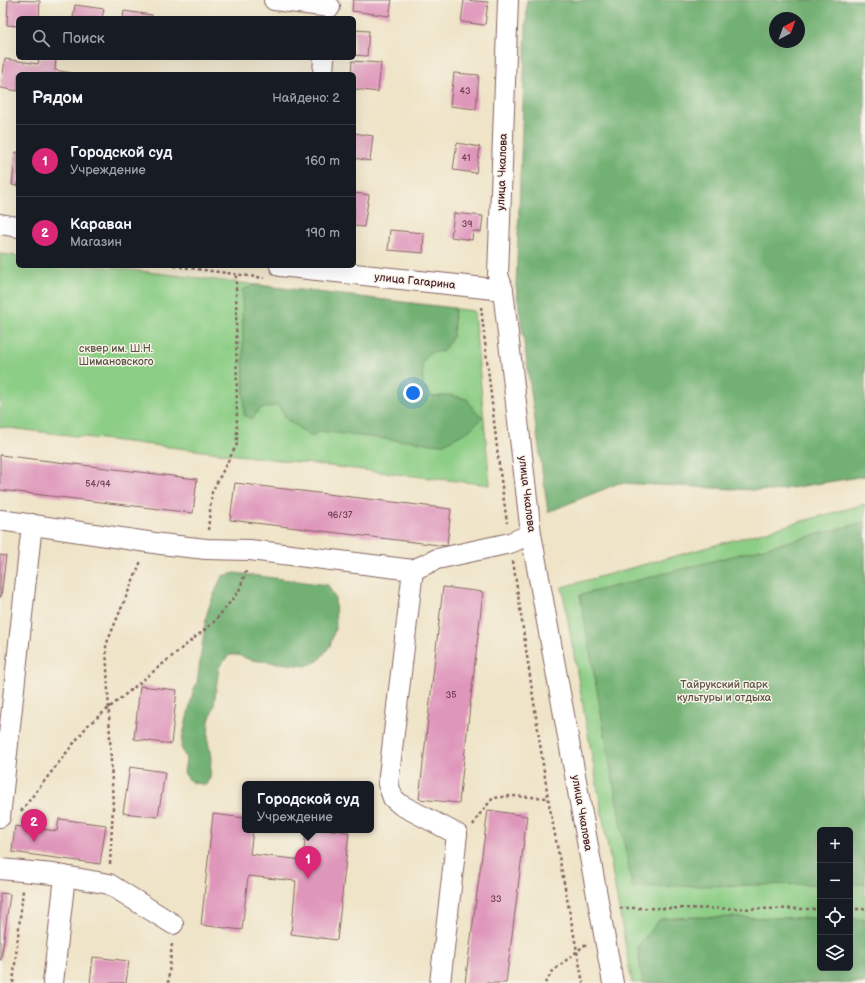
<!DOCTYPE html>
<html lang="ru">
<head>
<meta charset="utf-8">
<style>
	:root { --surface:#171b24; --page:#20242c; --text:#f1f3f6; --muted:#9ea1a6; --line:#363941; --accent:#db2777 }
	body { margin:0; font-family:"Balsamiq Sans",sans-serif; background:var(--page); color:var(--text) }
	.controls { position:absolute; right:12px; bottom:12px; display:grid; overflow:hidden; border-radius:6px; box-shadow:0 4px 16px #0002 }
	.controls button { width:36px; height:36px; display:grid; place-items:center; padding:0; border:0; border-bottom:1px solid var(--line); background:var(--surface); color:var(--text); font:20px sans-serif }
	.compass { position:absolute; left:769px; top:12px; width:36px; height:36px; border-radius:50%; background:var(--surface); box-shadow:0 4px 16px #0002; rotate:41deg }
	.you { position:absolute; left:413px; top:393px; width:14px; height:14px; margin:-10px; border:3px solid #fff; border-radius:50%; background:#1a73e8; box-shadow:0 0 0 6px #1a73e833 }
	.badge { display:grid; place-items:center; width:26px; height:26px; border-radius:50%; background:var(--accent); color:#fff; font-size:13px; font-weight:700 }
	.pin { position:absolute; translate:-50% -33px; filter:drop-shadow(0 1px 2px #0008) }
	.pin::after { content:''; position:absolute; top:21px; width:14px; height:12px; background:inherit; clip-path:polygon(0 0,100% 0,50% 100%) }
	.popup { position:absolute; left:242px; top:781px; width:132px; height:52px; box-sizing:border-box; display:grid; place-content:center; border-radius:6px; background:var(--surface); filter:drop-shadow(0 1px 3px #0005); font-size:13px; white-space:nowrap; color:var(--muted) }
	.popup b { font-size:15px; color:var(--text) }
	.popup::after { content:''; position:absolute; left:50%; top:100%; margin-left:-8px; border:8px solid transparent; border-top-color:var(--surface) }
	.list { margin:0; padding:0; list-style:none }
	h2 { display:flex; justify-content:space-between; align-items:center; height:52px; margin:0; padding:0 16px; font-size:17px }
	h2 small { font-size:13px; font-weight:400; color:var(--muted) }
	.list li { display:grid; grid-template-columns:26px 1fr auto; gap:12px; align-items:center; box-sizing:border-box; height:72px; padding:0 16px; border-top:1px solid var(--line) }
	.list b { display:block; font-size:15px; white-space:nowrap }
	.list p { margin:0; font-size:13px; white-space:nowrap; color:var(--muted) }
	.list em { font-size:13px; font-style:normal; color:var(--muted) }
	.icon { flex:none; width:22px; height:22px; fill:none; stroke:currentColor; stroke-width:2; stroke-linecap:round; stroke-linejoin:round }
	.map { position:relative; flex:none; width:865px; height:983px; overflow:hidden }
	.search { position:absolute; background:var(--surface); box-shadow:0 4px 16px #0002; left:16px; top:16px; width:340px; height:44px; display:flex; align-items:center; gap:10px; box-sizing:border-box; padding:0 14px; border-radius:6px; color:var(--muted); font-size:15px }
	.panel { position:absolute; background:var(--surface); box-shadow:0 4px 16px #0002; left:16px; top:72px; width:340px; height:196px; border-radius:6px }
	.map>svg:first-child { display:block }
</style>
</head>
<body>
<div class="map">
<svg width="865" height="983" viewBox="0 0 865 983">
	<rect width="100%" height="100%" fill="#f7f3e8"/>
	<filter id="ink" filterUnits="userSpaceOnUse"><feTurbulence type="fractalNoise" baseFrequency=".025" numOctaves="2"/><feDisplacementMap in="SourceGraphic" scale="8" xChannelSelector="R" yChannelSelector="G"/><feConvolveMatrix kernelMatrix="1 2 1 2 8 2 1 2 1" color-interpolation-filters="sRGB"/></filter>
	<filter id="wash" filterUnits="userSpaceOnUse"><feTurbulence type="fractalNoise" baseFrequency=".012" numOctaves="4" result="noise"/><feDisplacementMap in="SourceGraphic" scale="16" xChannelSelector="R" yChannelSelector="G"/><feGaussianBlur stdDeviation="0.9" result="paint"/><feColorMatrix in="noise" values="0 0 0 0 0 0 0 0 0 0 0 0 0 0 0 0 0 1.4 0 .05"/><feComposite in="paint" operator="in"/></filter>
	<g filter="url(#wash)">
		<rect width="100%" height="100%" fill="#efe4c7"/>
		<path fill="#8dce86" stroke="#6c7658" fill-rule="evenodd" d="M 0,254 L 18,256 L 18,266 L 99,266 L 474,311 L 490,485 L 0,427 Z
			M 865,504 L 865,983 L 632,983 L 562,587 ZM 820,830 L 850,830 L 850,968 L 820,968 Z"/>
		<path fill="#72b173" stroke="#5e684f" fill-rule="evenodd" d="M 527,0 L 865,0 L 865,476 L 772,491 L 619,483 L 548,512 L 516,286 ZM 775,18 L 799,18 L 799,42 L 775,42 Z
			M 256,285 L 455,308 L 453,337 L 442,352 L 430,352 L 422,363 L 423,385 L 433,397 L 450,395 L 467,399 L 474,410 L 483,417 L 470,430 L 444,444 L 431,444 L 408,440 L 401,441 L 319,431 L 312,437 L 286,419 L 278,405 L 260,409 L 252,419 L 244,415 L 242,290 Z
			M 865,522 L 865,884 L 850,884 L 850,830 L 820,830 L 820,884 L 632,887 L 580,595 Z
			M 235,573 L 328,585 L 335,598 L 336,625 L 330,646 L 318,661 L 306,666 L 251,660 L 238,655 L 229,655 L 219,667 L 214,706 L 209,721 L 208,741 L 211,758 L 210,777 L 206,785 L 191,782 L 184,773 L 186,759 L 181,747 L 182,739 L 193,692 L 197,683 L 206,617 L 210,604 L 222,576 Z
			M 691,917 L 820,918 L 820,968 L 850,968 L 850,919 L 865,919 L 865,983 L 643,983 L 637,947 L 660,919 Z"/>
		<g id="blocks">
			<path fill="#df96bb" d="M 8,0 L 40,1 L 39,18 L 18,18 L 18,26 L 7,25 Z
				M 353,0 L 392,0 L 389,16 L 352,11 Z
				M 464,0 L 488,2 L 485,25 L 461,22 Z
				M 75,5 L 104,9 L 102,18 L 73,18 Z
				M 124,11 L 152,15 L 152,18 L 123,18 Z
				M 354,30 L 369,31 L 367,56 L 354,55 Z
				M 39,58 L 56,58 L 55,70 L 72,73 L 71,74 L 18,74 L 18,91 L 1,88 L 5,59 L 38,64 Z
				M 352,61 L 381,63 L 378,92 L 354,89 L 354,74 L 351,74 Z
				M 454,73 L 479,75 L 476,109 L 450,106 Z
				M 354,133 L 373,136 L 370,161 L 354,158 Z
				M 457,143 L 480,147 L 476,173 L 453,170 Z
				M 16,152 L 18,152 L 18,186 L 12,185 Z
				M 354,193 L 369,195 L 364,227 L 354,226 Z
				M 454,213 L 483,216 L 481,232 L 473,231 L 472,240 L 451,237 Z
				M 390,230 L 424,233 L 423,253 L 388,250 Z
				M 0,455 L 197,479 L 193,513 L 0,490 Z
				M 235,483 L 451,509 L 447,546 L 230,520 Z
				M 0,555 L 6,556 L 1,597 L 0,597 Z
				M 443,587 L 483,592 L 459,803 L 419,799 Z
				M 140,686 L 177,690 L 171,744 L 134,739 Z
				M 130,767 L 165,772 L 158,817 L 123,813 Z
				M 488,810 L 527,816 L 506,983 L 465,983 Z
				M 213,814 L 245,818 L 245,830 L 253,830 L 250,854 L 303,860 L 306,830 L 332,830 L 349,832 L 337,940 L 291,934 L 296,881 L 248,876 L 242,930 L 201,925 Z
				M 59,819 L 106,825 L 100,864 L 12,852 L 15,826 L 57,831 Z
				M 0,893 L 10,894 L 1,960 L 0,960 Z
				M 93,957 L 129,961 L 126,983 L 90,983 Z"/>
		</g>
	</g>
	<g filter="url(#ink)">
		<use href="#blocks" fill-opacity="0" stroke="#846462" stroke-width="1"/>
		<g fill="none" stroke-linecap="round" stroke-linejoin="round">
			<g stroke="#846462" stroke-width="22">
				<path id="minor" d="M 274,0 L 330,7
					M 508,0 L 498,275 L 503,290 L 531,534 L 613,983
					M 323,74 L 324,58
					M 0,224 L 18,227
					M 280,266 L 503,290
					M 0,520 L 161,544 L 206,549 L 250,550 L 413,570 L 437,559 L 510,543 L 531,534
					M 413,570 L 388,784 L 393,798 L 401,805 L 457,834 L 440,983
					M 0,817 L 32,524
					M 0,869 L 53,874 L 109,884 L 173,924
					M 53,983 L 65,876"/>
			</g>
			<path stroke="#846462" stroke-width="2.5" stroke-dasharray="3 3" stroke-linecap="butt" d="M 174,266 L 264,278
				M 481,307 L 499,465 L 507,523
				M 208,530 L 212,492 L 237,444 L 236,274
				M 513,561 L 548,798 L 583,983
				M 21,811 L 88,725 L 214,622 L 239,591 L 246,571
				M 473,825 L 479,815 L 493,798 L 511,796 L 548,798
				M 110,864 L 113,807 L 106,645 L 141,561
				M 620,908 L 820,909
				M 850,909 L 865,909
				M 13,983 L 23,890
				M 168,983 L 172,944
				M 545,983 L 553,971 L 586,944"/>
			<use href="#minor" stroke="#fff" stroke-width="20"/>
		</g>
	</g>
	<g text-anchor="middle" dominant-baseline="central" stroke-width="3" stroke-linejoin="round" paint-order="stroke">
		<g font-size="9" fill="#6f3d4f">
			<text x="465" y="91">43</text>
			<text x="466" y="158">41</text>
			<text x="467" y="224">39</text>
			<text x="98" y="484">54/94</text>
			<text x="340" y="515">96/37</text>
			<text x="451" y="695">35</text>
			<text x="496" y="899">33</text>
		</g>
		<g font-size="11" fill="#4a1f2b" stroke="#f7f3e8">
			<text transform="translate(502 172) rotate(-88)">улица Чкалова</text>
			<text transform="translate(415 281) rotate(6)">улица Гагарина</text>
			<text transform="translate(527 494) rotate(83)">улица Чкалова</text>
			<text transform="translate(582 813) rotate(80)">улица Чкалова</text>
		</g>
		<g font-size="11" fill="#5e5446" stroke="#f7f3e8">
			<text x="116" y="348">сквер им. Ш.Н.<tspan x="116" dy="13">Шимановского</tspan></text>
			<text x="724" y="684">Тайрукский парк<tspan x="724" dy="13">культуры и отдыха</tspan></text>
		</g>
	</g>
</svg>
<div class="controls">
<button>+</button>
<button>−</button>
<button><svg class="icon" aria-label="locate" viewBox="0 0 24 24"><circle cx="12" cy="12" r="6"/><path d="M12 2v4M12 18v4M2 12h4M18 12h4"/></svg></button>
<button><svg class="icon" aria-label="layers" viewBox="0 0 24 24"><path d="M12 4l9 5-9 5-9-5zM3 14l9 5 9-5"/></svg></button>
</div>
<svg class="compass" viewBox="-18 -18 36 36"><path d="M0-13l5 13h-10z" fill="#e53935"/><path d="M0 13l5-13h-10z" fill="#9ea1a6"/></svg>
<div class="you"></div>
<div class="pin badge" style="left:308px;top:879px">1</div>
<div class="popup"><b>Городской суд</b>Учреждение</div>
<div class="pin badge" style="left:34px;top:842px">2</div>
<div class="search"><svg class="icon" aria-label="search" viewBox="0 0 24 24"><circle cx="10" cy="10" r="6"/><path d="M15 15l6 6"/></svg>Поиск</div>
<section class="panel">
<h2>Рядом<small>Найдено: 2</small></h2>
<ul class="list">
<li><span class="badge">1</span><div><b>Городской суд</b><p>Учреждение</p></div><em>160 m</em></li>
<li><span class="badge">2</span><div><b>Караван</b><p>Магазин</p></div><em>190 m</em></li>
</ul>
</section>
</div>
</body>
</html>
